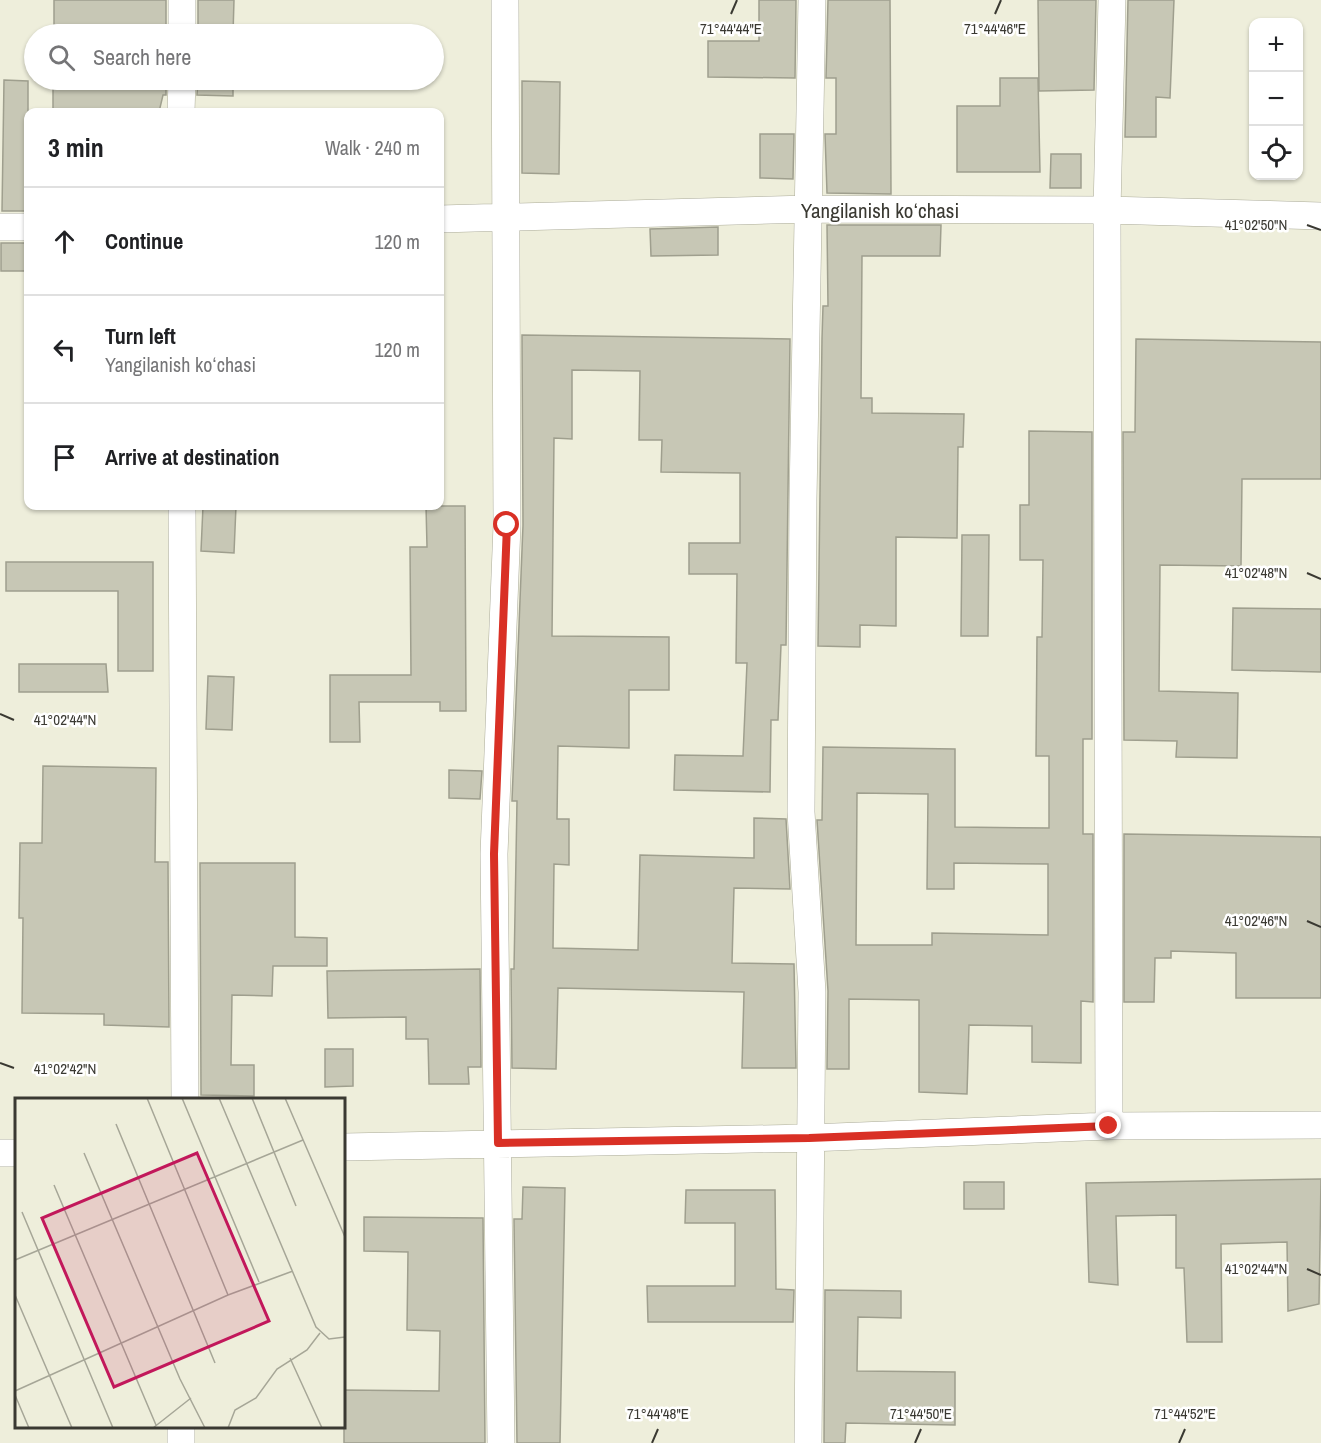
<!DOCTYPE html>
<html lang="en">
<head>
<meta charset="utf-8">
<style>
	:root { --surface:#fff; --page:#f2f2f2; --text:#202124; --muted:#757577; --line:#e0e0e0 }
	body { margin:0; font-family:"Archivo Narrow",sans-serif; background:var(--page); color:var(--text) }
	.controls { position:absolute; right:18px; top:18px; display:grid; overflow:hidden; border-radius:12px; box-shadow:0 2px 4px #0004 }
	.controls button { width:54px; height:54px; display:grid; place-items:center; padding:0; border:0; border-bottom:2px solid var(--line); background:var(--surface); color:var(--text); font:30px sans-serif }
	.stop { position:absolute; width:18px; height:18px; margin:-14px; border:4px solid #d93025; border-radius:50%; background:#fff }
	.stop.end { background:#d93025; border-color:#fff; box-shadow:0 2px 6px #0008 }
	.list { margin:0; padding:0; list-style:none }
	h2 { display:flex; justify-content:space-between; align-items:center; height:78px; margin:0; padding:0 24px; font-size:26px }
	h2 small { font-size:20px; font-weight:400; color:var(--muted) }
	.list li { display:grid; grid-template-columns:39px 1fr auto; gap:18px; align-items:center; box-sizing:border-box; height:108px; padding:0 24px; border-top:2px solid var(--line) }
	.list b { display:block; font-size:22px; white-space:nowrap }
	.list p { margin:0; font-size:20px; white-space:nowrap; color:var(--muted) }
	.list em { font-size:20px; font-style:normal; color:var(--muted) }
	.icon { flex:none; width:33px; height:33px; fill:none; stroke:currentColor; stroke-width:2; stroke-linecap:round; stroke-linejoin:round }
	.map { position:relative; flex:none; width:1321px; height:1443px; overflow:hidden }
	.search { position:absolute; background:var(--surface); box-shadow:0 2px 4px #0004; left:24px; top:24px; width:420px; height:66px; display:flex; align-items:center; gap:15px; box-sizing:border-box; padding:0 21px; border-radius:33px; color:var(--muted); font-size:22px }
	.panel { position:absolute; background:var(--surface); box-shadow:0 2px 4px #0004; left:24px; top:108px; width:420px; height:402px; border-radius:12px }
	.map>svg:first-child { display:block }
</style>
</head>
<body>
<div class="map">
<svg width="1321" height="1443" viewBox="0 0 1321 1443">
	<rect width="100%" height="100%" fill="#eeeedb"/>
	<path fill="#c7c7b5" stroke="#9f9f8e" stroke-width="1.5" fill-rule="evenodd" d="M 54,0 L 166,0 L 166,34 L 54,34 Z
		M 198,0 L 234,0 L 233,34 L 198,34 Z
		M 759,0 L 796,0 L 795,78 L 708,77 L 708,41 L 759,41 Z
		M 828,0 L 890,0 L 891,194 L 827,193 L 825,134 L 836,134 L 836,78 L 826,78 Z
		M 1038,0 L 1096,0 L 1094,90 L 1039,91 Z
		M 1128,0 L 1174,0 L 1170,98 L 1156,97 L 1156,137 L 1125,137 Z
		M 1000,78 L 1038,78 L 1040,172 L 957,172 L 957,106 L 1000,106 Z
		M 4,80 L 28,81 L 28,211 L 2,211 Z
		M 53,80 L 166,80 L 166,95 L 163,95 L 159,112 L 53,112 Z
		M 198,80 L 233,80 L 233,96 L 197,95 Z
		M 522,81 L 560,82 L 559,174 L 522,173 Z
		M 760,134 L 794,134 L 793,179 L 760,178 Z
		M 1051,154 L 1081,154 L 1081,188 L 1050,188 Z
		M 827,225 L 941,225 L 940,256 L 862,256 L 861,398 L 872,398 L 872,413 L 964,414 L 963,447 L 958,447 L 957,538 L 896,537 L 896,626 L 860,625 L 860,647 L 818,646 L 822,339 L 823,306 L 828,306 Z
		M 718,227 L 718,255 L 651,256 L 650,229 Z
		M 1,243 L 28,243 L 28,271 L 1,271 Z
		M 522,335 L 790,339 L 786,645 L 781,645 L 778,720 L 771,720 L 770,792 L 674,790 L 675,755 L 743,756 L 747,663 L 736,663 L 737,574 L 689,574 L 689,543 L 740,543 L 740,473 L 661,472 L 662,440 L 639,440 L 640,371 L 572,370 L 572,439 L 554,438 L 552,636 L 669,637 L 669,690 L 629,690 L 629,748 L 558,746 L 557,819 L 569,819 L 569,865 L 554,864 L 553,948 L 638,950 L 640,855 L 754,858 L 754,818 L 786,819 L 790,889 L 734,888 L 732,963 L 794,964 L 796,1068 L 742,1068 L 744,992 L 558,988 L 556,1069 L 512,1068 L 511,969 L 514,969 L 517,801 L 512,801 L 523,525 Z
		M 1136,339 L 1321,342 L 1321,479 L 1242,479 L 1241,566 L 1160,565 L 1159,691 L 1238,693 L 1237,758 L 1176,757 L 1177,741 L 1124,740 L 1123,432 L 1135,432 Z
		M 1029,431 L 1092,432 L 1092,739 L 1083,739 L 1083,834 L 1093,834 L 1093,1002 L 1081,1001 L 1081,1063 L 1032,1062 L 1032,1026 L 969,1025 L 967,1094 L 919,1092 L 919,1000 L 849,999 L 849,1069 L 827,1069 L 828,991 L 817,820 L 822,820 L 823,747 L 955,749 L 955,827 L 1049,828 L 1049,756 L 1036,756 L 1037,637 L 1042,637 L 1043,560 L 1020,560 L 1020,505 L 1029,505 ZM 857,793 L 928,794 L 927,889 L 954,889 L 954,863 L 1048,864 L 1048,935 L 932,933 L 932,945 L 856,945 Z
		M 203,506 L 236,506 L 234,553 L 201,551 Z
		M 426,506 L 465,506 L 466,711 L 440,711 L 440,702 L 359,702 L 360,742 L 330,742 L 330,675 L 411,675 L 410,547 L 427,547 Z
		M 962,535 L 989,535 L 988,636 L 961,636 Z
		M 6,562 L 153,562 L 153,671 L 118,671 L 118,591 L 6,591 Z
		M 1233,608 L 1321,609 L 1321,672 L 1232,670 Z
		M 19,664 L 106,664 L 108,692 L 19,692 Z
		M 208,676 L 234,677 L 232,730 L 206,729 Z
		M 43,766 L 156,768 L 155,862 L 168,862 L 169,1027 L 104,1025 L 104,1014 L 22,1013 L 23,918 L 19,918 L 20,843 L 42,843 Z
		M 449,770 L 482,771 L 480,799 L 449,798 Z
		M 1124,834 L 1321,837 L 1321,998 L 1236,998 L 1236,953 L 1171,951 L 1171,958 L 1155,958 L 1154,1002 L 1124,1002 Z
		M 200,863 L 295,863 L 295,937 L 327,938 L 327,966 L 273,966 L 272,996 L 232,995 L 231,1065 L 254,1065 L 254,1096 L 201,1095 Z
		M 480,969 L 481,1067 L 468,1067 L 469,1084 L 429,1084 L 428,1039 L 406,1039 L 406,1017 L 328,1018 L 327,971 Z
		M 325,1049 L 353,1049 L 353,1086 L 325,1087 Z
		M 1321,1179 L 1319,1304 L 1288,1311 L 1287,1242 L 1221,1244 L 1222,1342 L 1187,1342 L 1184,1268 L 1176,1268 L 1176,1215 L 1116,1216 L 1118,1285 L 1089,1282 L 1086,1183 Z
		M 964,1182 L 1004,1182 L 1004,1209 L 964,1209 Z
		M 523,1187 L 565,1188 L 560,1443 L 517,1443 L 514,1219 L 522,1219 Z
		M 686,1190 L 775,1190 L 776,1289 L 794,1290 L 793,1322 L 648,1322 L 647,1286 L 735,1286 L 735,1223 L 685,1223 Z
		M 364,1217 L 483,1218 L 485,1443 L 344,1443 L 344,1390 L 439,1391 L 440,1331 L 407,1330 L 408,1252 L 364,1251 Z
		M 825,1290 L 901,1291 L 901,1318 L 858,1317 L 857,1371 L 955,1372 L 955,1425 L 846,1423 L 845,1443 L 824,1443 Z"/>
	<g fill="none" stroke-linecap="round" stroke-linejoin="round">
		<g stroke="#acac9a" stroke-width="28">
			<path id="minor" d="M 182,34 L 182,0
				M 181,112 L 182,80
				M 440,219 L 809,209 L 1107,210 L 1321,216
				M 0,227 L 28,227
				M 182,506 L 185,1100
				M 1109,1126 L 1107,210 L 1112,0
				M 344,1147 L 809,1138 L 1109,1126 L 1321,1125
				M 0,1153 L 16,1153
				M 181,1443 L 181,1426
				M 501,1443 L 494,854 L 507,525 L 505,0
				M 808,1443 L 812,992 L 801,812 L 803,499 L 812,0"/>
		</g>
		<use href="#minor" stroke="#fff" stroke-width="27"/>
	</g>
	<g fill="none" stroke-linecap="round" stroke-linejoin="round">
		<path stroke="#d93025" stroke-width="8" d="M 507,525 L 494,854 L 498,1143 L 809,1138 L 1109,1126"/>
	</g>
	<path fill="none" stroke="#3a3932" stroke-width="2" d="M 731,14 L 737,0M 995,14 L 1001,0M 1307,225 L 1321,230M 1307,573 L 1321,579M 0,714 L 14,720M 1307,921 L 1321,927M 0,1063 L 14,1068M 1307,1269 L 1321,1275M 652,1443 L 658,1429M 915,1443 L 921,1429M 1179,1443 L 1185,1429"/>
	<g text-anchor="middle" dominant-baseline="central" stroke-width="5" stroke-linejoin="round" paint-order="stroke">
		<g font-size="21" fill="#3a3932" stroke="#fff">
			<text x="880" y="210">Yangilanish koʻchasi</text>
		</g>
	</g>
	<g transform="translate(15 1098)">
		<rect width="330" height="330" fill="#eeeedb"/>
		<path fill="none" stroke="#a6a697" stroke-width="1.5" d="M 132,0 L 213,197M 167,0 L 244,184M 204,0 L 301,229 L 314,241 L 330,239M 237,0 L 281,108M 270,0 L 330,139M 101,26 L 200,265M 69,55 L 165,281 L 190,330M 39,87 L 141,327M 7,114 L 98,330M 0,162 L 288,42M 0,197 L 57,330M 275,260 L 307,330M 0,293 L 213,197 L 278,173M 0,297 L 14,330M 138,330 L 176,300M 213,330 L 220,312 L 241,300 L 262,271 L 292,252 L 305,235"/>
		<path fill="#c2185b" fill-opacity="0.15" stroke="#c2185b" stroke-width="3" d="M 182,55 L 254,223 L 99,289 L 27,120 Z"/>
		<rect width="330" height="330" fill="none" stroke="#3a3932" stroke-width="3"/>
	</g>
	<g font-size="15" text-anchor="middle" fill="#3a3932" stroke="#fff" stroke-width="5" stroke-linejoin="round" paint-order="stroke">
		<text x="731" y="34">71°44'44"E</text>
		<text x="995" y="34">71°44'46"E</text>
		<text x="1256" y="230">41°02'50"N</text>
		<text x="1256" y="578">41°02'48"N</text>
		<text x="65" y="725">41°02'44"N</text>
		<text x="1256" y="926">41°02'46"N</text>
		<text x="65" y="1074">41°02'42"N</text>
		<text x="1256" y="1274">41°02'44"N</text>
		<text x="658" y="1419">71°44'48"E</text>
		<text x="921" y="1419">71°44'50"E</text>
		<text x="1185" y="1419">71°44'52"E</text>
	</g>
</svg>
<div class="controls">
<button>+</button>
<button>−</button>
<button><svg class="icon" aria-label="locate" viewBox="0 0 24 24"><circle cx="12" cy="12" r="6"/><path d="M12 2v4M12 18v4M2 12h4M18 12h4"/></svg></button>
</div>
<div class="stop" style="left:507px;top:525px"></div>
<div class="stop end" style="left:1109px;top:1126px"></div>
<div class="search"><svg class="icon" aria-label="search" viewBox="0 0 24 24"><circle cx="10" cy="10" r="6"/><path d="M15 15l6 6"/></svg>Search here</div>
<section class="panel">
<h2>3 min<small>Walk · 240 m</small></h2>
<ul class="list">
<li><svg class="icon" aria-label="ahead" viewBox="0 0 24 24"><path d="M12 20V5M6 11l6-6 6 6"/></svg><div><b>Continue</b></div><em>120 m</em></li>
<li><svg class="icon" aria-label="left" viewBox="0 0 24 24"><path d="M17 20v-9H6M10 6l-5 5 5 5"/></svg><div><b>Turn left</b><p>Yangilanish koʻchasi</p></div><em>120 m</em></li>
<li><svg class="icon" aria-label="arrive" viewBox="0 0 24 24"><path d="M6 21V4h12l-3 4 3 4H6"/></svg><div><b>Arrive at destination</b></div></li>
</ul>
</section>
</div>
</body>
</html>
